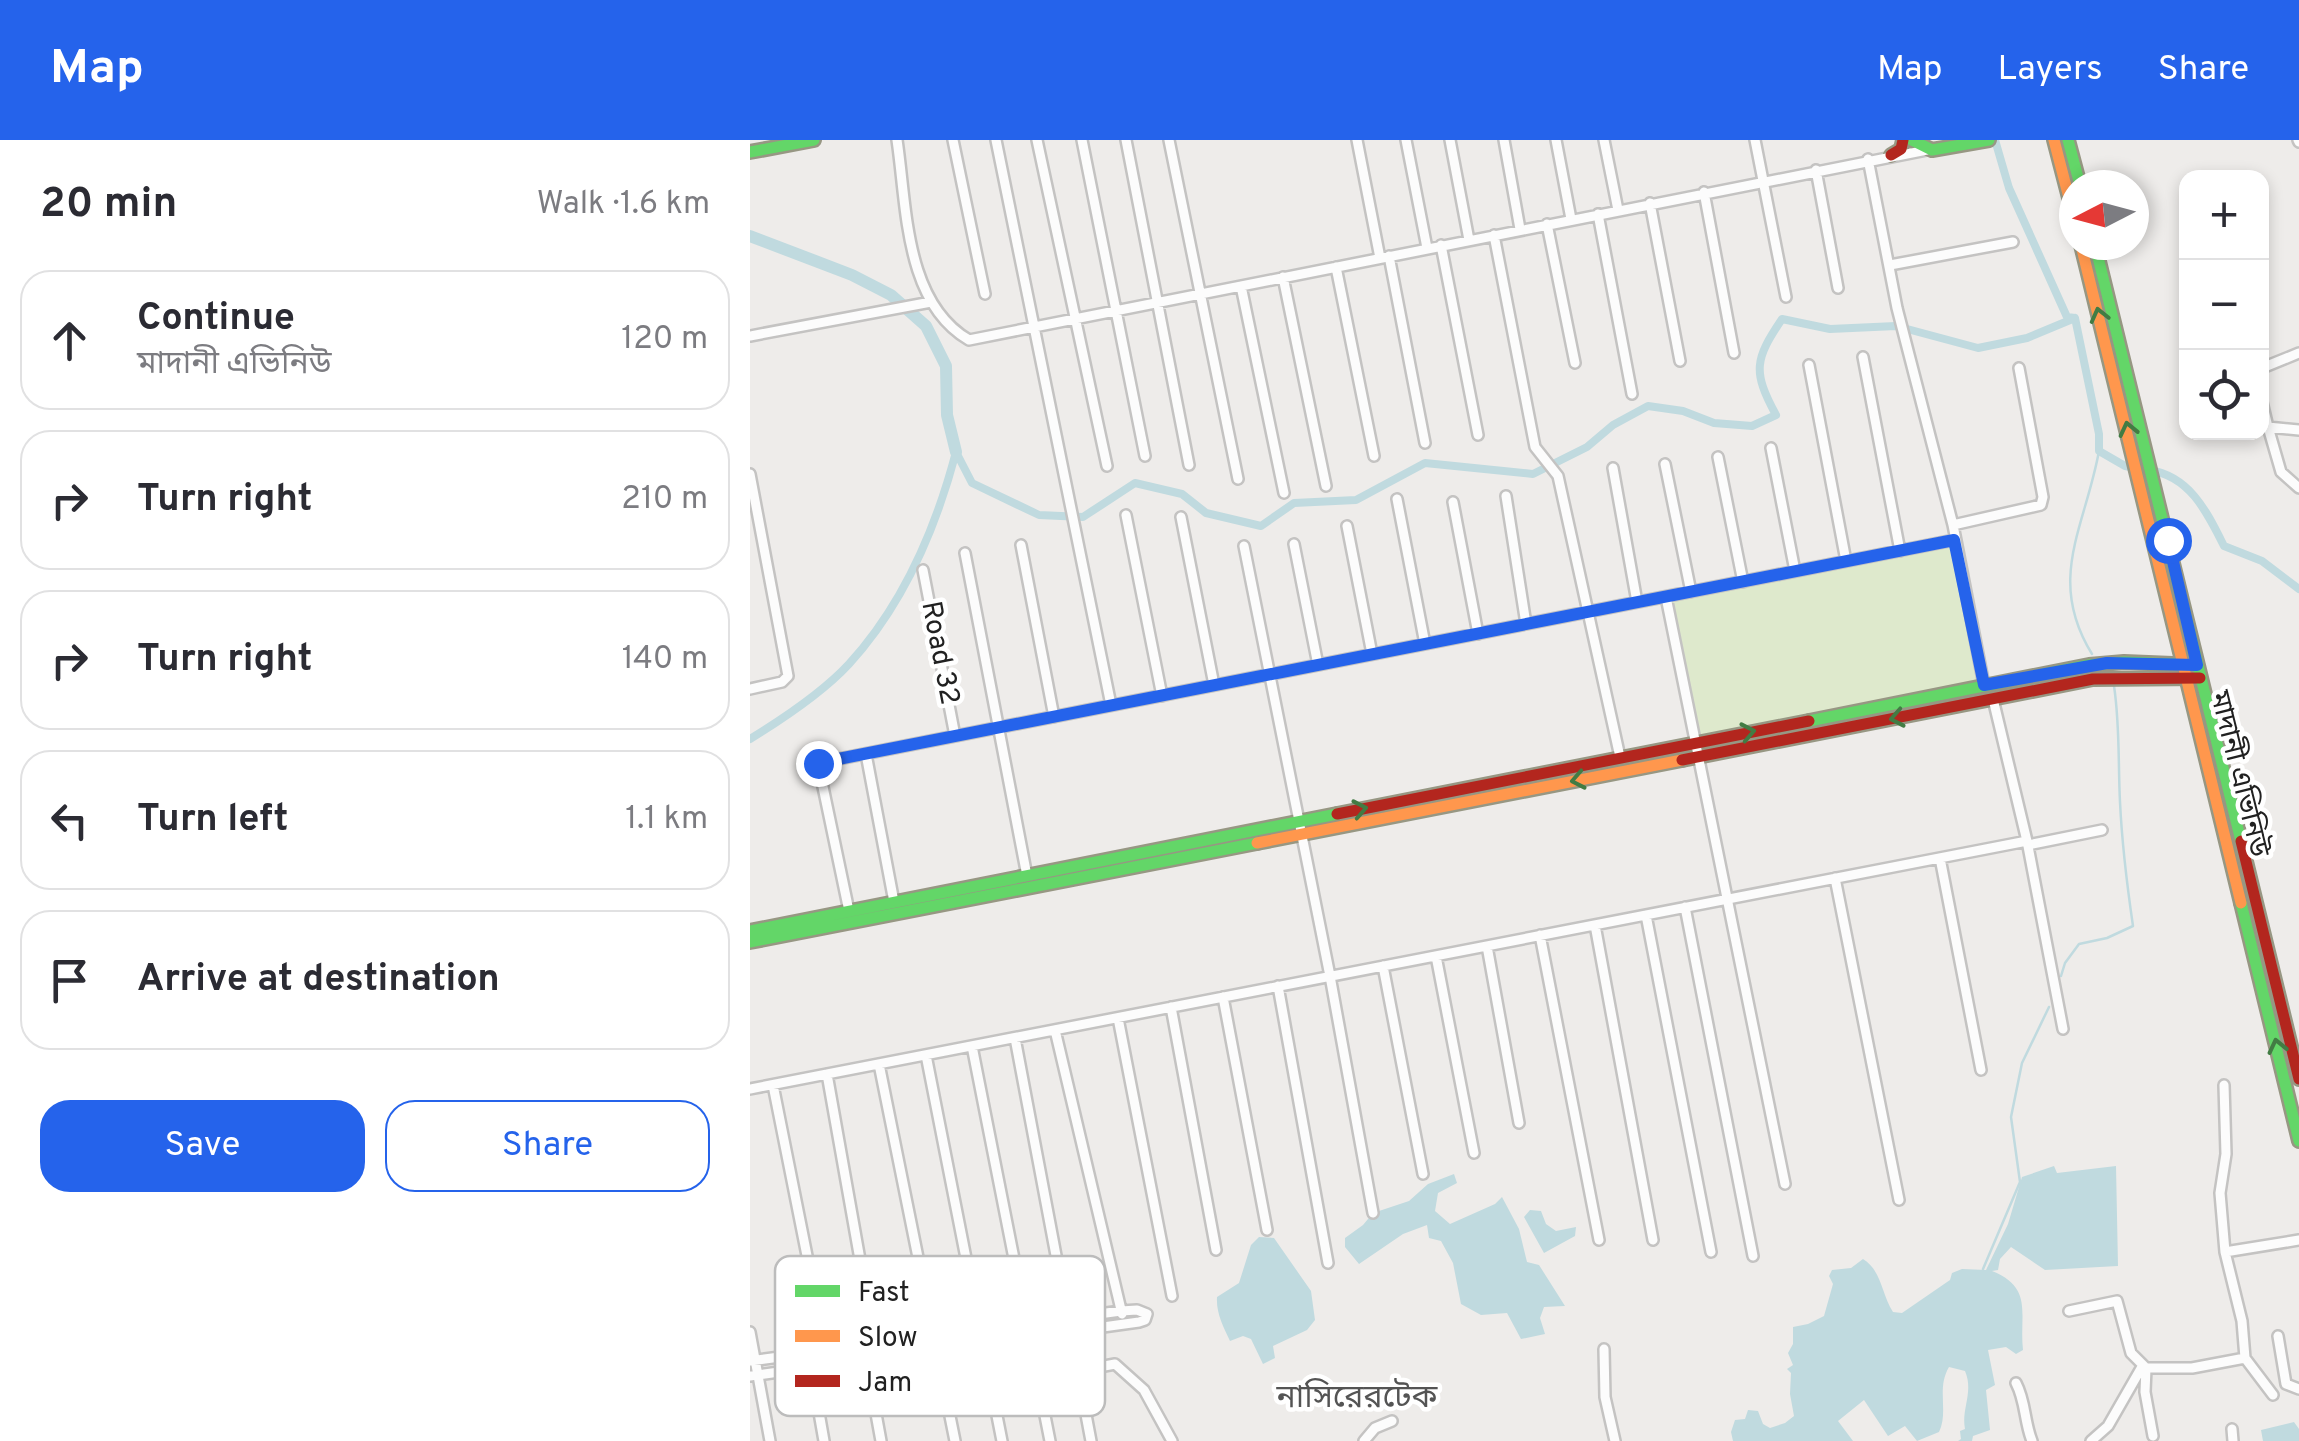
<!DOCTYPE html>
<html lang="en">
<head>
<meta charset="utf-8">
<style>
	:root { --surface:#fff; --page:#f2f2f3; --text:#2b2b33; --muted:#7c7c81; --line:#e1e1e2; --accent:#2563eb }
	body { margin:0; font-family:Overpass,"Noto Sans Bengali",sans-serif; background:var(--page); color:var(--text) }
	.controls { position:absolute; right:30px; top:30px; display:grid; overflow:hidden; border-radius:20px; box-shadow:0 5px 15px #0003 }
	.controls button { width:90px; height:90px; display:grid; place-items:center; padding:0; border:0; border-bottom:2px solid var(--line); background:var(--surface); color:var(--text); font:50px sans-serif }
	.compass { position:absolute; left:1309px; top:30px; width:90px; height:90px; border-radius:50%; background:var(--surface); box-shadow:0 5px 15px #0003; rotate:264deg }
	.stop { position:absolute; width:30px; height:30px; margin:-22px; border:8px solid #2563eb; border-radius:50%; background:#fff }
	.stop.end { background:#2563eb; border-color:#fff; box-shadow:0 2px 10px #0008 }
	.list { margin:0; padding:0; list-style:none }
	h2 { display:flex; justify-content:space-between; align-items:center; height:130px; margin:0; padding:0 40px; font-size:42px }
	h2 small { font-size:32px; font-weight:400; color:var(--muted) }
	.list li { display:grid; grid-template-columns:65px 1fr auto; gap:30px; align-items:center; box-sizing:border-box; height:140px; margin:0 20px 20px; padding:0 20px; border:2px solid var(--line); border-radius:30px }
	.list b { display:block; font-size:38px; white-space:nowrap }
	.list p { margin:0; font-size:32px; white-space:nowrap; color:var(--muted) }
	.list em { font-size:32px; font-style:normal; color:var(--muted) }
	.actions { display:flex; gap:20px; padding:30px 40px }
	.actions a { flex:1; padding:22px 0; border:2px solid var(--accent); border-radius:30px; text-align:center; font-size:35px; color:var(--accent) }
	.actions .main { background:var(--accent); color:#fff }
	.icon { flex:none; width:55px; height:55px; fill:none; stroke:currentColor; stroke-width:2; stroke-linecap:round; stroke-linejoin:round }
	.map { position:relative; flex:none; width:1549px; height:1301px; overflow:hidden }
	header { display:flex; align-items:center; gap:60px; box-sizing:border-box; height:140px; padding:0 50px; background:var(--accent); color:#fff }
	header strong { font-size:48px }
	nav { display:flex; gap:55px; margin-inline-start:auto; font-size:35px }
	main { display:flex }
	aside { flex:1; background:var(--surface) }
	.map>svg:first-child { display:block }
</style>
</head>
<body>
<header>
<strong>Map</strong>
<nav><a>Map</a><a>Layers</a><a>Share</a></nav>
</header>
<main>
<aside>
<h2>20 min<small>Walk · 1.6 km</small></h2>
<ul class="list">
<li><svg class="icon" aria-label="ahead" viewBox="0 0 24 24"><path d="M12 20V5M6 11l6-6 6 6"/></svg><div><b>Continue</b><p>মাদানী এভিনিউ</p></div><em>120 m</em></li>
<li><svg class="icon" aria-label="right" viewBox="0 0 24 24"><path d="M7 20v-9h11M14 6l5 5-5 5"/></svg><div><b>Turn right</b></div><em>210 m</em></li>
<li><svg class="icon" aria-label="right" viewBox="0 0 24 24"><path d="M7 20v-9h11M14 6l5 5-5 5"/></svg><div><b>Turn right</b></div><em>140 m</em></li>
<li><svg class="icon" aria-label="left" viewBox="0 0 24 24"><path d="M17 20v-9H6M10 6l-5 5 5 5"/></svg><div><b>Turn left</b></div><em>1.1 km</em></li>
<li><svg class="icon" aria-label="arrive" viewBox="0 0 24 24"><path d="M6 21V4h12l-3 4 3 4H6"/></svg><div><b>Arrive at destination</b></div></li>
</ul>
<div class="actions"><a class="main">Save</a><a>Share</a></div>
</aside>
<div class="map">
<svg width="1549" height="1301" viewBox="0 0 1549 1301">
	<rect width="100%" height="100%" fill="#eeecea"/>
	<path fill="#dee9cc" d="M 1204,400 L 1234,545 L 945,602 L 916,457 Z"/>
	<path fill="#c0dadf" d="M 1304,1026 L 1307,1033 L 1366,1026 L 1368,1126 L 1295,1130 L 1261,1107 L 1250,1119 L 1248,1130 L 1242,1131 C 1284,1148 1269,1174 1273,1210 L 1266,1214 L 1256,1207 L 1238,1210 L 1245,1245 L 1236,1250 L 1240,1290 L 1223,1296 L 1222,1301 L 1208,1301 L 1211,1299 L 1210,1291 L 1215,1289 C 1211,1269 1224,1252 1215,1231 L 1199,1227 C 1186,1249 1199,1271 1189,1292 L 1167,1301 L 1155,1286 L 1138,1296 L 1114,1260 L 1088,1281 L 1103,1301 L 983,1301 L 981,1292 L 985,1280 L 995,1279 L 998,1270 L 1008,1271 L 1013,1284 L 1020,1288 L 1035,1283 L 1044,1276 L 1040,1254 L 1041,1233 L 1037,1229 L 1043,1225 L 1038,1213 L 1043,1204 L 1043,1187 L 1058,1184 L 1074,1176 L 1083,1144 L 1079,1136 L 1082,1130 L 1101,1128 L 1113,1119 C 1132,1131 1131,1153 1143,1172 L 1152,1173 L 1200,1140 L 1202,1133 L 1212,1129 L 1236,1130 L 1258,1084 L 1272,1037 Z
		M 704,1034 L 707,1043 L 688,1053 L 685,1071 L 700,1084 L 745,1064 L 752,1057 L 769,1089 L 777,1122 L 789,1125 L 815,1166 L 794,1167 L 790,1178 L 795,1194 L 771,1199 L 757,1173 L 731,1175 L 711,1164 L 703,1123 L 691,1101 L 679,1098 L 677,1085 L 653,1094 L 609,1124 L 595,1107 L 595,1098 L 613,1085 L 623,1073 L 659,1061 L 678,1044 Z
		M 780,1070 L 791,1071 L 796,1084 L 806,1091 L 826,1087 L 825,1096 L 794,1113 L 774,1077 Z
		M 509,1097 L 524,1098 L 561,1151 L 565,1180 L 557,1190 L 523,1206 L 525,1218 L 513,1224 L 501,1199 L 493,1196 L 480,1201 C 473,1186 466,1173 467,1157 L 489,1143 L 501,1105 Z
		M 1544,1282 L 1549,1289 L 1549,1301 L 1513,1301 L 1511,1290 Z"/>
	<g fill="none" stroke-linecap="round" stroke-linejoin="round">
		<path stroke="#c0dadf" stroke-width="2.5" d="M 1342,514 C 1296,439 1335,388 1349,311
			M 1311,836 L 1315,823 L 1329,804 L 1357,798 L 1383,786 C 1377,745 1372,704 1370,662 C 1368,623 1370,585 1364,546
			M 1233,1129 L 1270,1042 L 1261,977 L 1272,923 L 1299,867"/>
		<path stroke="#c0dadf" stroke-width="8" d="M 1245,0 L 1259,48 L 1317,177 L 1325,178 L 1349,294 L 1349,311 L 1375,326 L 1385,328
			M 1399,330 C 1440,336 1457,372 1474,406 L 1512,421 L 1549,449
			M 0,599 C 31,580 75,550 99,524 C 153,465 186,388 206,312 L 222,343 L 289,375 L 333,377 L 385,343 L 432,354 L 456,373 L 511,386 L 544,363 L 606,360 L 675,323 L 783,334 L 837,307 L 863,285 L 898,266 L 933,271 L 964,283 L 1002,286 L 1026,275 C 1002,231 1005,219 1032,179 L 1080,189 L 1146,186 L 1228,208 L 1277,198 L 1325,178"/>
		<path stroke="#c0dadf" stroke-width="12" d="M 0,96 L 102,135 L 141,155 L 176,186 L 196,226 L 197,275 L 206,312"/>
		<g stroke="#c4c3c2" stroke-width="14">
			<path id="street" d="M 147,0 C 157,66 154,162 219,200 L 1177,10
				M 203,0 L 235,154
				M 246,0 L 361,565
				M 287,0 L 357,326
				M 332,0 L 395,316
				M 376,0 L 439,325
				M 419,0 L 488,339
				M 607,0 L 630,118
				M 656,0 L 677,108
				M 700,0 L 719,100
				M 754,0 L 770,89
				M 806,0 L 821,79
				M 854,0 L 868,70
				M 1005,0 L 1036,157
				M 1548,0 L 1549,2
				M 1118,19 L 1147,168 L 1203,385 L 1234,545
				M 1066,30 L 1088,148
				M 954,52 L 984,213
				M 900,63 L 930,221
				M 848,74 L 882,254
				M 797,84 L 825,223
				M 744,95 L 785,307 L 808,336 L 870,617
				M 691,105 L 728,295
				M 639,116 L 675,303
				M 1140,125 L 1263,102
				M 586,127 L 624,316
				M 533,137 L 576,346
				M 491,146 L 534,353
				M 0,196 L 181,162
				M 1113,217 L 1150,411
				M 1059,225 L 1096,421
				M 1512,228 L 1549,213
				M 1512,262 L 1518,287 L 1549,290
				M 1518,287 L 1531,332 L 1549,348
				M 1021,308 L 1045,431
				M 968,317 L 993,442
				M 915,324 L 941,452
				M 863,328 L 887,462
				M 0,334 L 38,536 L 32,542 L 0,549
				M 756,356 L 776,484
				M 647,359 L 675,504
				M 703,362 L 728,494
				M 376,375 L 412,556
				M 431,377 L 464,545
				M 1203,385 L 1291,365 L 1293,357 L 1269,228
				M 597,386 L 622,514
				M 544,404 L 568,525
				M 271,405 L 304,577
				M 494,406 L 580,836 L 623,1073
				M 215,413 L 277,736
				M 173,430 L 205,596
				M 916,457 L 1035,1044
				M 116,614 L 144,762
				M 1277,701 L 1313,889
				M 1278,705 L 1352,690
				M 1190,718 L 1231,930
				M 1085,738 L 1149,1060
				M 935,767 L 1003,1116
				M 99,771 L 68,623 L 1204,400
				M 896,775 L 961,1112
				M 845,785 L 903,1100
				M 790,795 L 849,1100
				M 737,806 L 769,983
				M 686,816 L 724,1013
				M 633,826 L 673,1034
				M 528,846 L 578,1123
				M 473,857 L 517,1090
				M 421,867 L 466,1110
				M 368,878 L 422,1156
				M 305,890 L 372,1174
				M 265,898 L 341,1301
				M 222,906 L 300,1301
				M 176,915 L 252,1301
				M 129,924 L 205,1301
				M 77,934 L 125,1204
				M 23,945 L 76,1211
				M 1474,945 L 1476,1014 L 1470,1053 L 1475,1112
				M 0,949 L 1277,701 L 1243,559
				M 1319,1171 L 1367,1161 L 1381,1213 L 1393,1225 L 1358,1286 L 1341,1301
				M 0,1192 L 20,1301
				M 1528,1196 L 1536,1244 L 1549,1249
				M 854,1209 L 855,1257 L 865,1301
				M 116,1219 L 131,1301
				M 0,1221 L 371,1171 L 387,1170 L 397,1174 L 395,1180 L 389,1182 L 0,1236
				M 1393,1225 L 1396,1228 L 1442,1228 L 1495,1218
				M 61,1227 L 74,1301
				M 1396,1228 L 1395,1252 L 1403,1296
				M 328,1231 L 365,1224 L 394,1250 L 422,1301
				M 1266,1243 C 1276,1262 1274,1281 1282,1301
				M 1523,1255 L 1495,1218 L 1492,1181 L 1475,1112 L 1549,1100
				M 1482,1289 L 1483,1301
				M 614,1301 L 625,1288 L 642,1281"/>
		</g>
		<g stroke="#979783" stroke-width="16">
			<path id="fast" d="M 1162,0 L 1182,10 L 1239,0
				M 1318,0 L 1330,45
				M 0,12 L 64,0
				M 1345,105 L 1491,701
				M 1059,581 L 1339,525 L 1374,522 L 1447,525
				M 1491,763 L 1549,1001
				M 0,791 L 587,674
				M 0,802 L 507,703"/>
		</g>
		<g stroke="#979783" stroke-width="16">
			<path id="slow" d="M 1304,0 L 1324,77
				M 1331,105 L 1491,763
				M 507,703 L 932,620"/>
		</g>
		<g stroke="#979783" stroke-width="16">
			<path id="jam" d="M 1141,15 L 1151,9 L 1153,0
				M 932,620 L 1343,539 L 1450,538
				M 587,674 L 1059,581
				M 1491,701 L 1549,939"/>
		</g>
		<use href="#street" stroke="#fcfcfc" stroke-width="9"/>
		<use href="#fast" stroke="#63d668" stroke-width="11"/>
		<use href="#slow" stroke="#ff974d" stroke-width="11"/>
		<use href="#jam" stroke="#b3261e" stroke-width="11"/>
	</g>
	<defs><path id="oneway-chevron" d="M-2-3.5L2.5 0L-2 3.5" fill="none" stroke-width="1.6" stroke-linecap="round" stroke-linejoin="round" transform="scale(2.5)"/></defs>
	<g stroke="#427c44">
		<use href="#oneway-chevron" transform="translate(1349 175) rotate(-104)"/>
		<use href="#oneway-chevron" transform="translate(1378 289) rotate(-103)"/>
		<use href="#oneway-chevron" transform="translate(1147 578) rotate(169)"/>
		<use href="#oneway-chevron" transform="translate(998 592) rotate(-11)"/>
		<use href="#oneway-chevron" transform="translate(828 640) rotate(169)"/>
		<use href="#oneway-chevron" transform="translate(610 669) rotate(-11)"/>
		<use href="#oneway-chevron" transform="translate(1527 906) rotate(-103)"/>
	</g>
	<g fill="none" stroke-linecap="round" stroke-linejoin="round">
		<path stroke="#2563eb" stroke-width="12" d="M 68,623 L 1204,400 L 1234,545 L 1357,523 L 1447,525 L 1418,400"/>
	</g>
	<g text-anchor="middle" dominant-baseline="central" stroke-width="9" stroke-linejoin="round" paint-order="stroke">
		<g font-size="28" fill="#212121" stroke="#fff">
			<text transform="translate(189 513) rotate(79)">Road 32</text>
			<text transform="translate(1488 634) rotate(76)">মাদানী এভিনিউ</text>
		</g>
		<g font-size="32" fill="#545454" stroke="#fff">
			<text x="607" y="1259">নাসিরেরটেক</text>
		</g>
	</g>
	<rect x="25" y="1116" width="330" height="160" rx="15" fill="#fff" stroke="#bcbcbc" stroke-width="2.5"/>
	<rect x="45" y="1145" width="45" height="12" fill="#63d668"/>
	<rect x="45" y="1190" width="45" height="12" fill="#ff974d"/>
	<rect x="45" y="1235" width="45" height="12" fill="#b3261e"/>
	<g font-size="28" fill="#212121">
		<text x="108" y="1161">Fast</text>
		<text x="108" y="1206">Slow</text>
		<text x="108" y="1251">Jam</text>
	</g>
</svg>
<div class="controls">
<button>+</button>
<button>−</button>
<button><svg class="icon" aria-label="locate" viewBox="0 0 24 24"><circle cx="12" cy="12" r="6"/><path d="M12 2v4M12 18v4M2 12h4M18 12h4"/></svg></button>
</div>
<svg class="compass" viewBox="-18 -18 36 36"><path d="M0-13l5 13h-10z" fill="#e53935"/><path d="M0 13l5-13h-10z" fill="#7c7c81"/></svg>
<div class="stop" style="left:1418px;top:400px"></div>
<div class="stop end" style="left:68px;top:623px"></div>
</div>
</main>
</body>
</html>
